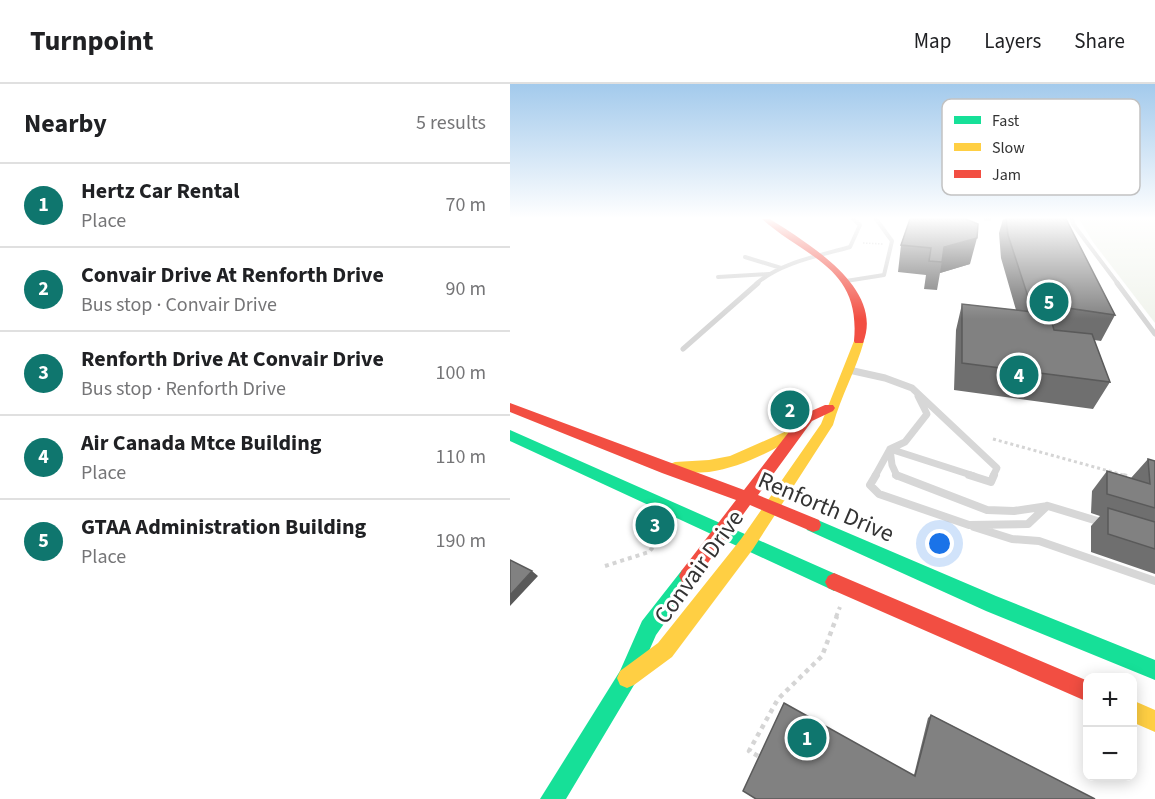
<!DOCTYPE html>
<html lang="en">
<head>
<meta charset="utf-8">
<style>
	:root { --surface:#fff; --page:#f2f2f2; --text:#202124; --muted:#757577; --line:#e0e0e0; --accent:#0f766e }
	body { margin:0; font-family:"Source Sans 3",sans-serif; background:var(--page); color:var(--text) }
	.controls { position:absolute; right:18px; bottom:18px; display:grid; overflow:hidden; border-radius:12px; box-shadow:0 3px 15px #0003 }
	.controls button { width:54px; height:54px; display:grid; place-items:center; padding:0; border:0; border-bottom:2px solid var(--line); background:var(--surface); color:var(--text); font:30px sans-serif }
	.you { position:absolute; left:430px; top:460px; width:21px; height:21px; margin:-15px; border:4px solid #fff; border-radius:50%; background:#1a73e8; box-shadow:0 0 0 9px #1a73e833 }
	.badge { display:grid; place-items:center; width:39px; height:39px; border-radius:50%; background:var(--accent); color:#fff; font-size:20px; font-weight:700 }
	.pin { position:absolute; translate:-50% -50%; border:3px solid #fff; box-shadow:0 2px 6px #0006 }
	.list { margin:0; padding:0; list-style:none }
	h2 { display:flex; justify-content:space-between; align-items:center; height:78px; margin:0; padding:0 24px; font-size:26px }
	h2 small { font-size:20px; font-weight:400; color:var(--muted) }
	.list li { display:grid; grid-template-columns:39px 1fr auto; gap:18px; align-items:center; box-sizing:border-box; height:84px; padding:0 24px; border-top:2px solid var(--line) }
	.list b { display:block; font-size:22px; white-space:nowrap }
	.list p { margin:0; font-size:20px; white-space:nowrap; color:var(--muted) }
	.list em { font-size:20px; font-style:normal; color:var(--muted) }
	.map { position:relative; flex:none; width:645px; height:715px; overflow:hidden }
	header { display:flex; align-items:center; gap:36px; box-sizing:border-box; height:84px; padding:0 30px; background:var(--surface); border-bottom:2px solid var(--line) }
	header strong { font-size:28px }
	nav { display:flex; gap:33px; margin-inline-start:auto; font-size:21px }
	main { display:flex }
	aside { flex:1; background:var(--surface) }
	.map>svg:first-child { display:block }
</style>
</head>
<body>
<header>
<strong>Turnpoint</strong>
<nav><a>Map</a><a>Layers</a><a>Share</a></nav>
</header>
<main>
<aside>
<h2>Nearby<small>5 results</small></h2>
<ul class="list">
<li><span class="badge">1</span><div><b>Hertz Car Rental</b><p>Place</p></div><em>70 m</em></li>
<li><span class="badge">2</span><div><b>Convair Drive At Renforth Drive</b><p>Bus stop · Convair Drive</p></div><em>90 m</em></li>
<li><span class="badge">3</span><div><b>Renforth Drive At Convair Drive</b><p>Bus stop · Renforth Drive</p></div><em>100 m</em></li>
<li><span class="badge">4</span><div><b>Air Canada Mtce Building</b><p>Place</p></div><em>110 m</em></li>
<li><span class="badge">5</span><div><b>GTAA Administration Building</b><p>Place</p></div><em>190 m</em></li>
</ul>
</aside>
<div class="map">
<svg width="645" height="715" viewBox="0 0 645 715">
	<rect width="100%" height="100%" fill="#fff"/>
	<path fill="#f1f4ed" d="M 569,135 L 645,135 L 645,239 L 583,158 Z"/>
	<g fill="none" stroke-linecap="round" stroke-linejoin="round">
		<path stroke="#d5d5d5" stroke-width="1.5" stroke-dasharray="1.5 1.5" stroke-linecap="butt" d="M 353,159 L 373,160"/>
		<path stroke="#d5d5d5" stroke-width="3" stroke-dasharray="3 3" stroke-linecap="butt" d="M 483,355 L 617,392"/>
		<path stroke="#d5d5d5" stroke-width="4" stroke-dasharray="4 4" stroke-linecap="butt" d="M 613,391 L 617,392
			M 95,482 L 139,468 L 159,443
			M 326,533 L 330,523"/>
		<path stroke="#d5d5d5" stroke-width="4.5" stroke-dasharray="4.5 4.5" stroke-linecap="butt" d="M 248,672 L 239,667 L 268,615 L 312,572 L 327,532"/>
		<path stroke="#d7d7d7" stroke-width="4" d="M 476,135 L 479,135
			M 562,135 L 563,140 L 608,200
			M 235,173 L 271,184
			M 208,193 L 259,190
			M 336,197 L 374,191 L 382,157 L 366,135
			M 246,200 C 271,178 309,172 340,163 L 350,141 L 343,135"/>
		<path stroke="#d7d7d7" stroke-width="5" d="M 607,199 L 645,250
			M 173,265 L 248,199"/>
		<path stroke="#d7d7d7" stroke-width="7" d="M 339,286 L 375,294 L 402,304 L 487,384 L 483,392
			M 365,392 L 380,365 L 395,358 L 417,330 L 408,312
			M 387,392 L 382,381 L 380,365 L 464,392"/>
		<path stroke="#d7d7d7" stroke-width="8" d="M 366,391 L 360,401 L 369,410 L 459,441 L 518,440 L 537,422
			M 386,391 L 477,426 L 504,427 L 538,422 L 594,439
			M 459,391 L 481,398 L 484,391
			M 464,443 L 502,455 L 529,457 L 645,497"/>
		<path fill="#16e098" fill-rule="evenodd" d="M 0,346 L 330,492 L 333,498 L 330,504 L 324,507 L 318,504 L 0,357 Z
			M 303,434 L 486,512 L 645,576 L 645,596 L 476,527 L 297,446 L 295,441 L 297,436 Z
			M 178,484 L 184,486 L 187,492 L 184,498 L 146,551 L 124,601 L 56,715 L 30,715 L 110,587 L 132,537 L 172,486 Z"/>
		<path fill="#ffcf43" fill-rule="evenodd" d="M 349,254 L 354,257 C 346,286 331,312 323,341 L 243,465 L 162,573 L 124,601 L 117,604 L 110,601 L 107,594 L 110,587 L 148,559 L 231,455 L 311,340 L 344,257 Z
			M 279,346 L 286,351 L 284,354 C 258,369 229,384 199,388 C 188,389 176,388 165,390 L 160,388 L 158,384 L 160,380 L 165,378 L 199,376 L 220,372 Z
			M 622,616 L 645,626 L 645,648 L 622,638 Z"/>
		<path fill="#f24e42" fill-rule="evenodd" d="M 252,135 L 260,135 C 297,159 375,204 353,259 L 345,259 L 344,257 C 351,183 297,175 252,135 Z
			M 0,319 L 234,406 L 292,331 L 315,321 L 323,321 L 325,324 L 323,327 L 302,337 L 248,411 L 309,436 L 311,441 L 309,446 L 303,448 L 240,421 L 184,498 L 178,500 L 172,498 L 169,492 L 172,486 L 226,416 L 152,389 L 0,328 Z
			M 324,489 L 578,597 L 578,618 L 318,504 L 315,498 L 318,492 Z"/>
	</g>
	<path fill="#6f6f6f" d="M 400,135 L 460,180 L 430,189 L 427,206 L 414,205 L 416,191 L 388,188 L 391,161 Z
		M 493,135 L 556,135 L 605,231 L 591,257 L 584,256 L 600,298 L 583,325 L 444,306 L 446,246 L 452,220 L 506,226 L 491,174 L 489,149 Z
		M 638,375 L 645,377 L 645,490 L 581,468 L 581,442 L 590,432 L 581,429 L 582,407 L 597,387 L 621,394 Z
		M 421,631 L 585,715 L 233,707 L 404,691 L 418,634 Z"/>
	<path fill="#5a5a5a" d="M 467,154 L 460,180 L 430,189 L 434,163 Z
		M 22,487 L 28,492 L 0,522 L 0,511 Z"/>
	<path fill="#818181" stroke="#5a5a5a" stroke-width="1.5" d="M 400,135 L 456,135 L 468,140 L 467,154 L 434,163 L 432,178 L 419,177 L 421,164 L 391,161 Z
		M 496,135 L 556,135 L 605,231 L 537,221 L 544,246 L 582,250 L 600,298 L 452,279 L 452,220 L 523,228 L 498,151 Z
		M 638,375 L 645,377 L 645,424 L 597,410 L 597,387 L 640,400 Z
		M 598,424 L 645,438 L 645,465 L 598,450 Z
		M 0,476 L 22,487 L 0,511 Z
		M 274,619 L 405,692 L 421,631 L 585,715 L 246,715 L 233,707 Z"/>
	<linearGradient id="sky" x2="0" y2="1"><stop stop-color="#a3caec"/><stop offset="0.57" stop-color="#fff"/><stop offset="1" stop-color="#fff" stop-opacity="0"/></linearGradient>
	<rect width="645" height="235" fill="url(#sky)"/>
	<g text-anchor="middle" dominant-baseline="central" stroke-width="6" stroke-linejoin="round" paint-order="stroke">
		<g font-size="24" fill="#333" stroke="#fff">
			<text transform="translate(316 423) rotate(23)">Renforth Drive</text>
			<text transform="translate(189 483) rotate(-54)">Convair Drive</text>
		</g>
	</g>
	<rect x="432" y="15" width="198" height="96" rx="9" fill="#fff" stroke="#c2c2c2" stroke-width="1.5"/>
	<rect x="444" y="32" width="27" height="8" fill="#16e098"/>
	<rect x="444" y="59" width="27" height="8" fill="#ffcf43"/>
	<rect x="444" y="86" width="27" height="8" fill="#f24e42"/>
	<g font-size="16" fill="#333">
		<text x="482" y="42">Fast</text>
		<text x="482" y="69">Slow</text>
		<text x="482" y="96">Jam</text>
	</g>
</svg>
<div class="controls">
<button>+</button>
<button>−</button>
</div>
<div class="you"></div>
<div class="pin badge" style="left:297px;top:654px">1</div>
<div class="pin badge" style="left:280px;top:326px">2</div>
<div class="pin badge" style="left:145px;top:441px">3</div>
<div class="pin badge" style="left:509px;top:291px">4</div>
<div class="pin badge" style="left:539px;top:218px">5</div>
</div>
</main>
</body>
</html>
